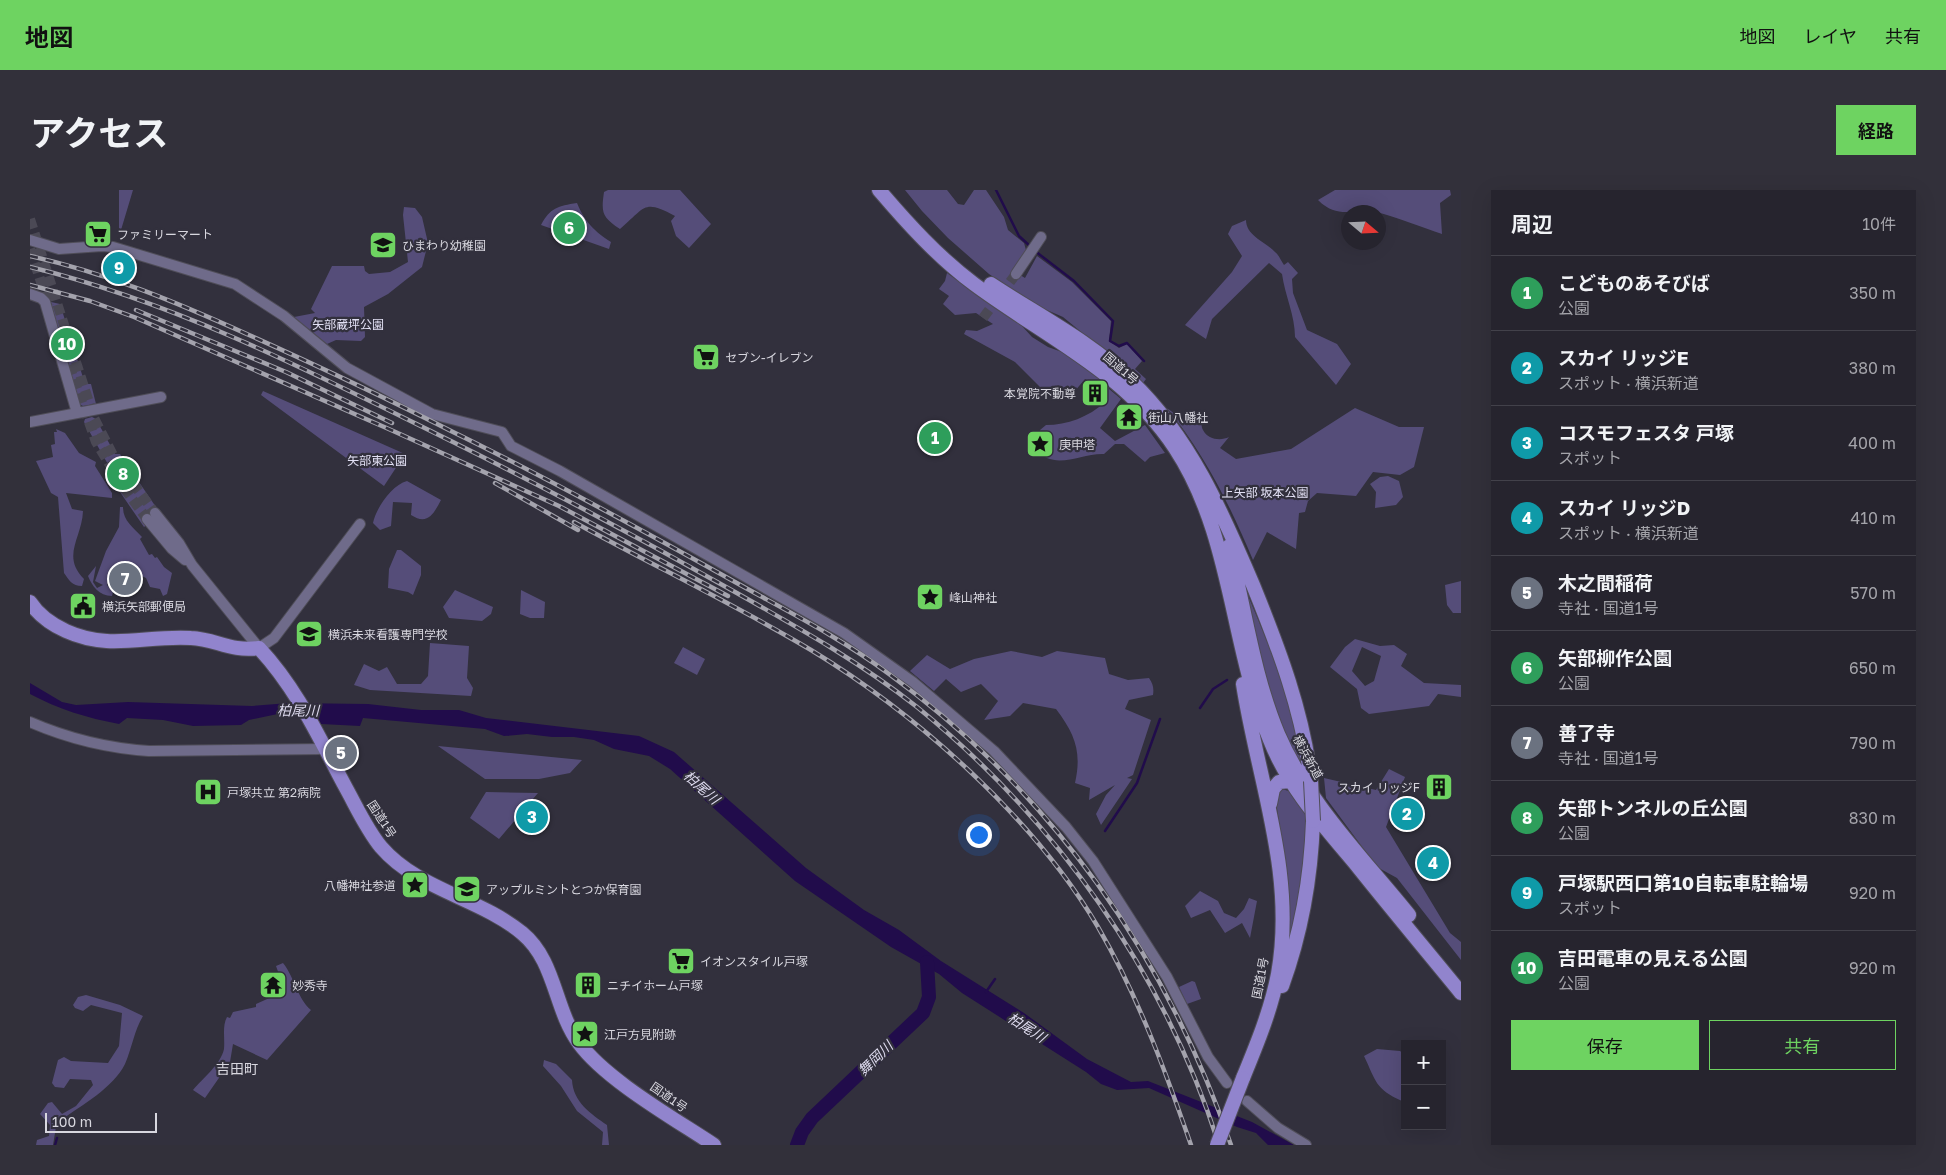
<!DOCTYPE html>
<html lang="ja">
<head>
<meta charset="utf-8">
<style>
	:root { --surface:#26242e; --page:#32303a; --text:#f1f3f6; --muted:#a4a4aa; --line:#42414a; --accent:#6ed361 }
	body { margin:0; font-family:"Golos Text","Noto Sans JP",sans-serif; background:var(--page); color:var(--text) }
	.controls { position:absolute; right:15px; bottom:15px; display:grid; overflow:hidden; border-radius:0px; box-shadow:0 5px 20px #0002 }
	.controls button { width:45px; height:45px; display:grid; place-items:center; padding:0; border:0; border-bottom:1px solid var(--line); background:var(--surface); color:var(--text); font:25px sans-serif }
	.compass { position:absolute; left:1311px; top:15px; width:45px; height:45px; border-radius:50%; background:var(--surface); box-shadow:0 5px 20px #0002; rotate:109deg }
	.scale { position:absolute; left:15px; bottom:12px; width:112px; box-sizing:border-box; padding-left:5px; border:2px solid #d8d7df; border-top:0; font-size:14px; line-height:18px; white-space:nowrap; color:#d8d7df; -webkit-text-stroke:4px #32303d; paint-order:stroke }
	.you { position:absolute; left:948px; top:644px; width:18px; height:18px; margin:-12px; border:4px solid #fff; border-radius:50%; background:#1a73e8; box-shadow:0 0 0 8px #1a73e833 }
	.badge { display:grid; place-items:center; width:32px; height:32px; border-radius:50%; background:var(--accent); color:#fff; font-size:16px; font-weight:700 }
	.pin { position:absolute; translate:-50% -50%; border:2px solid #fff; box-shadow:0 1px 5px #0006 }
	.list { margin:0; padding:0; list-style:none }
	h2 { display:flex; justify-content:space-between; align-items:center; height:65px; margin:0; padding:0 20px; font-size:21px }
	h2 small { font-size:16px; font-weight:400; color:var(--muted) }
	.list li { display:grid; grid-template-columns:32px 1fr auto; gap:15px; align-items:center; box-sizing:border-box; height:75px; padding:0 20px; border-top:1px solid var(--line) }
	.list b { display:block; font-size:19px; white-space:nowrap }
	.list p { margin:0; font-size:16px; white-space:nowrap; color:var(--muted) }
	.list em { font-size:16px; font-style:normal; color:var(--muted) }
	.actions { display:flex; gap:10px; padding:15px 20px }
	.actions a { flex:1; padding:11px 0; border:1px solid var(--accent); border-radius:0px; text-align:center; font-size:18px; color:var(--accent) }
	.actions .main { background:var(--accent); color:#111 }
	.map { position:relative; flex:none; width:1431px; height:955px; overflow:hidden; border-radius:0px }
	header { display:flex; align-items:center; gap:30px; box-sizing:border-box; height:70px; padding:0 25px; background:var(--accent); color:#111 }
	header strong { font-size:24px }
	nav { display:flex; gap:28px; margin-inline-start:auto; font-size:18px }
	.intro { display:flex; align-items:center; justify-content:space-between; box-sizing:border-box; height:120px; padding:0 30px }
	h1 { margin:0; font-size:35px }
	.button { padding:12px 22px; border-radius:0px; background:var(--accent); color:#111; font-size:18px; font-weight:700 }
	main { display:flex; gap:30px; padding:0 30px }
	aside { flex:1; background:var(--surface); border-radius:0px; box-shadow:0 5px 20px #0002 }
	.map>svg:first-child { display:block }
</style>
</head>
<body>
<header>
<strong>地図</strong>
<nav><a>地図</a><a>レイヤ</a><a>共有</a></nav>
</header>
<div class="intro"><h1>アクセス</h1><a class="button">経路</a></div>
<main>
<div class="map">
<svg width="1431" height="955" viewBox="0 0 1431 955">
	<rect width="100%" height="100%" fill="#32303d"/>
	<path fill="#554d79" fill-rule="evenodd" d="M 89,0 L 103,0 L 91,40 L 89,38 Z
		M 578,0 L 650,0 L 681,34 L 659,58 L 646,46 L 641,31 L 645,26 C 613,9 616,17 590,39 C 572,27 571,23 574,2 Z
		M 875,0 L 917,0 L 928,14 L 934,15 L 944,0 L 956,0 L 974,27 L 978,40 L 994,53 L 996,60 L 982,80 L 995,88 L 1007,66 L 1042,92 L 1081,131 L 1079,151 L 1089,158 L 1097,154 L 1112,171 L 1105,179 L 1116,189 L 1113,193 L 1033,127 L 1005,115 L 959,84 L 918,48 L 892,21 Z
		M 1305,0 L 1420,0 L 1421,5 L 1410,13 L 1412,44 C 1391,37 1366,27 1346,22 C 1323,18 1308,30 1288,10 Z
		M 547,13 C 555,32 564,41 581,52 L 579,59 L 511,35 C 520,18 528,16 547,13 Z
		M 374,17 L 385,18 L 392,27 L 398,53 L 392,77 L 358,104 L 334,117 L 335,147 L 331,151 L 306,150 L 297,154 L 264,127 L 285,123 L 281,119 L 302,76 L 334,76 L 335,81 L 339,84 L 360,82 L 378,72 L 373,25 Z
		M 1216,30 C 1216,46 1236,52 1245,62 C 1249,65 1251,71 1254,75 L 1258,72 L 1268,83 L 1262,89 L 1263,103 L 1277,140 L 1307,154 L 1321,174 L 1306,195 L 1265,147 C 1265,125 1255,106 1252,84 L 1239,73 L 1182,129 L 1176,149 L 1155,135 L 1202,82 L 1212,66 L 1198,44 L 1202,36 Z
		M 917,83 L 992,136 L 1002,147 L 1018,157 L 1032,162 L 1079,196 L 1079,199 L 1091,209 L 1070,238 L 1085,251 L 1115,235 L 1135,263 L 1120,267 L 1115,272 L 1094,254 L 1085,254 L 1074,264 C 1050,263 1025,282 1005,259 L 1010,240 L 1016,235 C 1037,235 1059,227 1075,212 L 1070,202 L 1074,194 L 1069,192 L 1066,194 L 1055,189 L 1044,202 L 1010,197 L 985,172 L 934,144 L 936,140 L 947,141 L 963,134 L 946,123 L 925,125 L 913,114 L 919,106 L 909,99 L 915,91 Z
		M 21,112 L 30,114 L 55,194 L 61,194 L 66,214 L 53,216 L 47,213 Z
		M 233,201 L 375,264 L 354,296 L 231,205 Z
		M 1137,218 L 1154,231 L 1171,228 C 1172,233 1171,237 1173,240 C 1178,250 1191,251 1199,247 L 1190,258 L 1206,269 L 1261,259 L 1325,218 L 1369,237 L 1394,237 L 1384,277 L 1370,285 L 1343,282 L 1326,306 L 1287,303 L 1278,311 L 1275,322 L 1269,323 L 1266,359 L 1237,342 L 1223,370 C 1200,315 1175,265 1137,218 Z
		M 62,227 L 66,229 L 85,264 L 90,264 L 130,323 L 114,337 L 90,302 L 92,299 L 54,232 L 55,229 Z
		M 26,239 L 35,243 L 49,263 L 66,272 L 65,276 L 82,303 L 82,308 L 36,303 L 42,319 L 53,321 C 52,348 31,366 54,389 L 52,396 C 42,396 39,390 34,383 L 28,307 L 21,303 L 6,271 L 23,267 L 21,255 L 25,254 L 24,242 L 27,242 Z
		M 899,243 L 922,254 L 921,256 L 899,258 Z
		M 1358,286 L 1369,291 L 1373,307 L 1366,315 L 1345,318 L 1346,302 L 1340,294 L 1350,287 Z
		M 377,291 L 411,310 C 404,323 398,336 381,325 L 382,313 L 363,312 L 361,336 L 350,340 L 343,333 C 346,318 362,295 377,291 Z
		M 90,317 L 93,317 C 93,331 103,337 112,347 L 110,349 L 119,365 L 122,364 L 125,368 L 127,367 L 134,377 L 142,383 L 137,404 L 133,406 L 130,399 L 120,397 L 116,388 C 105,383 93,374 81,379 L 77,395 L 83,402 L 82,406 C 69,406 62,396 58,386 L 66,376 L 63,392 L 67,398 L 73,395 L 65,391 L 76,361 L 89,337 Z
		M 367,360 L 371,360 L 391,376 L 391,385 L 383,405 L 378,402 L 358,398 L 359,379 Z
		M 1431,391 L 1431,423 L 1423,423 L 1417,415 L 1415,395 Z
		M 425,400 L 463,417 L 461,424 L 452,431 L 419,428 L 413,417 Z
		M 491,400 L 515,412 L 514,428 L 500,428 L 490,424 Z
		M 1217,403 L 1258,502 L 1275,586 L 1266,575 L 1232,488 Z
		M 1325,449 L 1350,456 L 1364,455 L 1377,464 L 1371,476 L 1394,493 L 1431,495 L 1431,507 L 1408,504 L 1399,516 L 1339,524 L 1331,518 L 1327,499 L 1300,477 L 1315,457 ZM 1332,457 L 1351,466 L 1344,491 L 1335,496 L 1322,481 Z
		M 400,453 L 439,456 L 437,488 L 443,498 L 441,506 L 340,500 L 324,495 L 334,474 L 349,481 L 357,477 L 367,494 L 391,494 L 398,486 Z
		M 653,457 L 675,469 L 667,485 L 644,473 Z
		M 981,461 L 1012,467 L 1027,461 L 1075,468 L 1079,484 L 1098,490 L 1119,488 C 1123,494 1124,498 1123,505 L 1099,510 L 1095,519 L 1121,530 L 1103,585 L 1097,588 L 1102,589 L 1071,635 L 1066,624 L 1076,605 L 1085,595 L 1059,610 L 1060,598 L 1045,593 C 1052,562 1045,544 1026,519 L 993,513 L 980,526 L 954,530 L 968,511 L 951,494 L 931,502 L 916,489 L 904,501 L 880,481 L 897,465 L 920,479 L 944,469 Z
		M 408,556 L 552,570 L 540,583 L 509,589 L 455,589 Z
		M 1359,579 L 1375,587 L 1356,637 L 1420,743 L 1431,752 L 1431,770 L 1367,688 L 1347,677 L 1296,608 L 1294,588 L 1346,600 Z
		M 1252,599 L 1262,602 L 1277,625 L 1271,712 L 1259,751 L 1258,691 L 1246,612 L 1248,602 Z
		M 456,602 L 508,603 L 469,649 L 440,628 Z
		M 1170,701 L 1188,711 L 1194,723 L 1206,728 L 1214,719 L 1219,708 L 1227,711 L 1220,748 L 1212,733 L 1195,743 L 1180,720 L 1161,728 L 1155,716 Z
		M 253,773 C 265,788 267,808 281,820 L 237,870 L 203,854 L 200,872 L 175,908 L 163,900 C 173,888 191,874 194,859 C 195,848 192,836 197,827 L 200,828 L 203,822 L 226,817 L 226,814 L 255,801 L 246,776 Z
		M 1162,791 L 1165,792 L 1171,809 L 1157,814 L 1149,797 Z
		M 56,805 L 90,815 L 113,826 C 104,841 102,858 95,874 C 83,898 52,915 31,930 L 26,937 L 23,955 L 6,955 L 7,950 L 19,946 L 20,935 L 10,924 L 18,913 L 22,912 L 32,924 L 46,916 L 63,895 L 61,890 L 40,889 L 34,898 L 25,897 L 22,893 L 28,870 L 34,867 L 41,871 L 78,873 L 89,856 L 92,823 L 61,815 L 53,821 L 45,818 L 43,815 L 48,807 Z
		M 1347,859 L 1370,861 L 1374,864 L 1375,910 L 1372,911 C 1345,899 1346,891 1334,866 Z
		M 514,870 L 526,874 L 542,890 C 543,912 561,924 577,935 L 579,955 L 572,955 L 573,942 L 547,921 L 531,896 L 513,876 Z"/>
	<path fill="#210c4b" d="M 0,493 L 32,512 L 46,515 L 98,512 L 222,516 L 259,513 L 338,514 L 391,520 L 429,520 L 456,528 L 609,546 L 644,562 L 776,678 L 834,720 L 869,740 L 911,771 L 994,823 L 1057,869 L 1101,892 L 1118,891 L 1222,932 L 1264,955 L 1238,955 L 1226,943 L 1207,937 L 1119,898 L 1087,900 L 1071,894 L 1056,882 L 932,803 L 909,784 L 861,757 L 765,691 L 640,579 L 619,566 L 584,559 L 564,550 L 544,547 L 522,547 L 497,544 L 474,546 L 455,539 L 333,528 L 330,536 L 272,533 L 267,523 L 257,522 L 219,530 L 211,535 L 163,536 L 133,530 L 97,528 L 89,534 C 57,528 28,519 0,504 Z"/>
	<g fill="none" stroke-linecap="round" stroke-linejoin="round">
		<path stroke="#210c4b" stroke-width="2.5" d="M 966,0 L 989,46 L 1001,57
			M 1005,61 L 1044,91 L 1083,131 L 1080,151 L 1089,156 L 1097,153 L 1114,171
			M 1170,518 L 1183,499 L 1197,490
			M 1075,641 L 1107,593 L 1130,529
			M 956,802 L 965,789
			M 25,955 L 27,948"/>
		<path stroke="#210c4b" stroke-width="14" d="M 767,955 L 772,942 L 782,928 L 893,823 L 899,807 L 897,772"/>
		<path stroke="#4b4955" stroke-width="10" stroke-dasharray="10 5" stroke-linecap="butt" d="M 0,29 L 64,228 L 85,269 L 125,323
			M 0,59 L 19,116
			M 953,128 L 986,84
			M 34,161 L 66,252 L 94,298 L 117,329"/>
		<g stroke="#4f4d58" stroke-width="12">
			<path id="secondary" d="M 0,50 L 29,59 L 72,56 L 83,57 L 205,94 L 254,126 L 317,178 L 402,224 L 472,242 L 481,256 L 530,281 L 814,443 L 883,492 L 964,561 L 1036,637 L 1063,671 L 1137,787 L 1178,867 L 1197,893
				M 986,84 L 1011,47
				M 0,104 L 11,108 L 15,112 L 47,223
				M 0,232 L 131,207
				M 125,323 L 149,353 L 162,375 L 229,458 L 244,448 L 330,334
				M 117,329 L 142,359 L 155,370
				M 0,532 C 39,549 77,558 119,561 L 296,559
				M 1217,911 L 1248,938 L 1276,955"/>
		</g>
		<g stroke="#4f4d58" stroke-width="16">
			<path id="highway" d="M 849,0 C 878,34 908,67 944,94 C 1014,146 1095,182 1145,258 C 1203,346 1200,455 1240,550 C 1258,596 1292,634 1324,672 C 1359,716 1395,759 1431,803
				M 961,94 C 1008,125 1061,152 1101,191 C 1160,247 1192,322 1223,395 C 1249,459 1273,522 1281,591
				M 1199,356 C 1215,419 1223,484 1248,544 C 1277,612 1333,668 1379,725
				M 0,412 C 9,426 21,434 36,441 C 80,461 115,445 161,448 C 186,449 200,462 229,458 C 268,500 289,548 316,598 C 327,618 337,640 351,657 C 388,700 450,708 492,743 C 526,771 524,819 549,853 C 576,890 645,929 684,955
				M 1213,494 C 1228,591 1266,684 1248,784 C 1241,820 1227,854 1213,888
				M 1240,614 L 1243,599 L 1249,592 L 1261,591
				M 1252,796 C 1272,741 1281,689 1283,631"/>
		</g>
		<use href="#secondary" stroke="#6f6b8a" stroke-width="10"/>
		<use href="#highway" stroke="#9184cd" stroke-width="14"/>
		<g stroke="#a4a3ad" stroke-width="4.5">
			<path id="rail" d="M 0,66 C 77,83 148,113 219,145 C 288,176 356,208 423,242 C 519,289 612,340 705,392 C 757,421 811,448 859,484 C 1021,602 1136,765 1201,955
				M 0,77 C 152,114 293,188 433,257 C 525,303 615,351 705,402 C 767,437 830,472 887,517 C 1026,630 1135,784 1189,955
				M 0,95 L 60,111 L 104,127 L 361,240 L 529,316 L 698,406
				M 106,120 L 256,182 L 362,233
				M 465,293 L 548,340
				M 544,332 C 622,375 704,414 781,460 C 888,525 1004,628 1068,737 C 1108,806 1135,880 1161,955"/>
		</g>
		<use href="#rail" stroke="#32303d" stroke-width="2.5" stroke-dasharray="8" stroke-linecap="butt"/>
		<g stroke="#4f4d58" stroke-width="16" stroke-linecap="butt">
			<path id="highway-bridge" d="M 1281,591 L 1283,631
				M 1187,955 L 1213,888"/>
		</g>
		<use href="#highway-bridge" stroke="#9184cd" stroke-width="14"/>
	</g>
	<defs>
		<g id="supermarket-square" transform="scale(1.4375)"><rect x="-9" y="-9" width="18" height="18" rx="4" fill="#6ed361" stroke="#32303d"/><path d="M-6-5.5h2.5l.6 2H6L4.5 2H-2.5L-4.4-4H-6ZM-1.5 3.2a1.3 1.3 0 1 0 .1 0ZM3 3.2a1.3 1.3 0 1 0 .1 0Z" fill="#111"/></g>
		<g id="school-square" transform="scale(1.4375)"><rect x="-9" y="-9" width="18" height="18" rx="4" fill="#6ed361" stroke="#32303d"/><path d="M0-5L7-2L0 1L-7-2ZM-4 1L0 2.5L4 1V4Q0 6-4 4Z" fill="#111"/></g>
		<g id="building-square" transform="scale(1.4375)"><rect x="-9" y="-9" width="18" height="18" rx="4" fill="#6ed361" stroke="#32303d"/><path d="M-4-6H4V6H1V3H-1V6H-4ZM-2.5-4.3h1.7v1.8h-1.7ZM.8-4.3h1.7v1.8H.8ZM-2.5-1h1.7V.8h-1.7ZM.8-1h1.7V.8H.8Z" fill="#111"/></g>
		<g id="temple-square" transform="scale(1.4375)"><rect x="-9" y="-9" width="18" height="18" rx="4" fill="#6ed361" stroke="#32303d"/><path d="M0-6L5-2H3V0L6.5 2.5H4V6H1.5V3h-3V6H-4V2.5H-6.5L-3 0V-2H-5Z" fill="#111"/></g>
		<g id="sight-square" transform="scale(1.4375)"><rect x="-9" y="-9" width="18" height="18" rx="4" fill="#6ed361" stroke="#32303d"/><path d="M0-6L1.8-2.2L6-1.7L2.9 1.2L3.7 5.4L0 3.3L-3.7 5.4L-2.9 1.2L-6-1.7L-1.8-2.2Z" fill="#111"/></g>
		<g id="civic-square" transform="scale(1.4375)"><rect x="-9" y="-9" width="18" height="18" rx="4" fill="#6ed361" stroke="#32303d"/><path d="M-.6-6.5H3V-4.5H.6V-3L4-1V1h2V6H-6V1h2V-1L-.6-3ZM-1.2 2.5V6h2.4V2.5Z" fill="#111"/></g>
		<g id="university-square" transform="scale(1.4375)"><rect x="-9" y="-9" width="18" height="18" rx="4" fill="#6ed361" stroke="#32303d"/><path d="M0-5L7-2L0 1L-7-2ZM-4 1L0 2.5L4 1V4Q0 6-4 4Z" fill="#111"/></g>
		<g id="hospital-square" transform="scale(1.4375)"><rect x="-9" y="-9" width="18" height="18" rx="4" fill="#6ed361" stroke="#32303d"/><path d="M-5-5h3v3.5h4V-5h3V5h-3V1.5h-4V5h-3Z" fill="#111"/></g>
	</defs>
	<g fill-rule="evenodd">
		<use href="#supermarket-square" x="68" y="44"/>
		<use href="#school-square" x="353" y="55"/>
		<use href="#supermarket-square" x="676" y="167"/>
		<use href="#building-square" x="1065" y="203"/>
		<use href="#temple-square" x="1099" y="227"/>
		<use href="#sight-square" x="1010" y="254"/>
		<use href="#sight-square" x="900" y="407"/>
		<use href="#civic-square" x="53" y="416"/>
		<use href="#university-square" x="279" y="444"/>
		<use href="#building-square" x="1409" y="597"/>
		<use href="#hospital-square" x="178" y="602"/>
		<use href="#sight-square" x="385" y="695"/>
		<use href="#school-square" x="437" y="699"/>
		<use href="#supermarket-square" x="651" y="771"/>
		<use href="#temple-square" x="243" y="795"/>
		<use href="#building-square" x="558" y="795"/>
		<use href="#sight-square" x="555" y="844"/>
	</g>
	<g text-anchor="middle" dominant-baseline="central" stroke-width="4.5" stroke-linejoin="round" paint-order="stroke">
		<g font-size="12" fill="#d8d7df" stroke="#32303d" text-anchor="start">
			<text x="87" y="44">ファミリーマート</text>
			<text x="372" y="55">ひまわり幼稚園</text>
			<text x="695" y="167">セブン-イレブン</text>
			<text x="1046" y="203" text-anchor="end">本覚院不動尊</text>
			<text x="1118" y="227">街山八幡社</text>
			<text x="1029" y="254">庚申塔</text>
			<text x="919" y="407">峰山神社</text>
			<text x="72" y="416">横浜矢部郵便局</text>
			<text x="298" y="444">横浜未来看護専門学校</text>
			<text x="1390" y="597" text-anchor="end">スカイ リッジF</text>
			<text x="197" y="602">戸塚共立 第2病院</text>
			<text x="366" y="695" text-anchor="end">八幡神社参道</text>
			<text x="456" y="699">アップルミントとつか保育園</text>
			<text x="670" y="771">イオンスタイル戸塚</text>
			<text x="262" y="795">妙秀寺</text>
			<text x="577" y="795">ニチイホーム戸塚</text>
			<text x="574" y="844">江戸方見附跡</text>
		</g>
		<g font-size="12" fill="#e2e0f4" stroke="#32303d">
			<text x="318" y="134">矢部蔵坪公園</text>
			<text x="347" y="270">矢部東公園</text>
			<text x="1235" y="302">上矢部 坂本公園</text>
		</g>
		<g font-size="12" fill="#d8d7df" stroke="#32303d">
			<text transform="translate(1091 178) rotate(41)">国道1号</text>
			<text transform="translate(1278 567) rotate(61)">横浜新道</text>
			<text transform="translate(352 629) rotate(57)">国道1号</text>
			<text transform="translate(1230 788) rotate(-79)">国道1号</text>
			<text transform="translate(639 907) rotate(35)">国道1号</text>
		</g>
		<g font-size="14" font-style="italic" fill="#dedbef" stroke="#32303d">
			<text transform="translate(268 520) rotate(1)">柏尾川</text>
			<text transform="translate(672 597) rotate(42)">柏尾川</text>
			<text transform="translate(997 837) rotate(33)">柏尾川</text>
			<text transform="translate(845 868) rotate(-44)">舞岡川</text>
		</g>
		<g font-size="14" fill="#d8d7df" stroke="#32303d">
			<text x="207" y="878">吉田町</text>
		</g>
	</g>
</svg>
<div class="controls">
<button>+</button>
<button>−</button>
</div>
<svg class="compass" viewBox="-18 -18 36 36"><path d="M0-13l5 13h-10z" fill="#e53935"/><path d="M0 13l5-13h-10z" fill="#a4a4aa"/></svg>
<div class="scale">100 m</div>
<div class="you"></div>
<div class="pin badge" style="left:905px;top:248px;background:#2e9e5b">1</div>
<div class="pin badge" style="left:1377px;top:624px;background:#0f9aa8">2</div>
<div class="pin badge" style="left:502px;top:627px;background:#0f9aa8">3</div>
<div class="pin badge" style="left:1403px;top:673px;background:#0f9aa8">4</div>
<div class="pin badge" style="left:311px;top:563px;background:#6b7280">5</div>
<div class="pin badge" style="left:539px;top:38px;background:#2e9e5b">6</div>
<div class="pin badge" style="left:95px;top:389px;background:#6b7280">7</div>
<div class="pin badge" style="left:93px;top:284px;background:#2e9e5b">8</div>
<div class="pin badge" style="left:89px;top:78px;background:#0f9aa8">9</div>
<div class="pin badge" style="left:37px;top:154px;background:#2e9e5b">10</div>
</div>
<aside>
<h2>周辺<small>10件</small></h2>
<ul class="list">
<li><span class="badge" style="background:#2e9e5b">1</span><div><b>こどものあそびば</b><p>公園</p></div><em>350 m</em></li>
<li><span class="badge" style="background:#0f9aa8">2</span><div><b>スカイ リッジE</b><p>スポット · 横浜新道</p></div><em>380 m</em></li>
<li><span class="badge" style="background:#0f9aa8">3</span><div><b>コスモフェスタ 戸塚</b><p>スポット</p></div><em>400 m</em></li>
<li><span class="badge" style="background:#0f9aa8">4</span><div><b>スカイ リッジD</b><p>スポット · 横浜新道</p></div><em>410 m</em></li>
<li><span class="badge" style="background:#6b7280">5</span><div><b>木之間稲荷</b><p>寺社 · 国道1号</p></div><em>570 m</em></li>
<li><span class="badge" style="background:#2e9e5b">6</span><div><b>矢部柳作公園</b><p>公園</p></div><em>650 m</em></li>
<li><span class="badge" style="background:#6b7280">7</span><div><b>善了寺</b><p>寺社 · 国道1号</p></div><em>790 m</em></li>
<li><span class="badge" style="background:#2e9e5b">8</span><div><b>矢部トンネルの丘公園</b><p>公園</p></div><em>830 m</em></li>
<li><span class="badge" style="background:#0f9aa8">9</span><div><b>戸塚駅西口第10自転車駐輪場</b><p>スポット</p></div><em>920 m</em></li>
<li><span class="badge" style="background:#2e9e5b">10</span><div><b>吉田電車の見える公園</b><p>公園</p></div><em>920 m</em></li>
</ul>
<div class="actions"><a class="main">保存</a><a>共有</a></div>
</aside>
</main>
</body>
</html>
